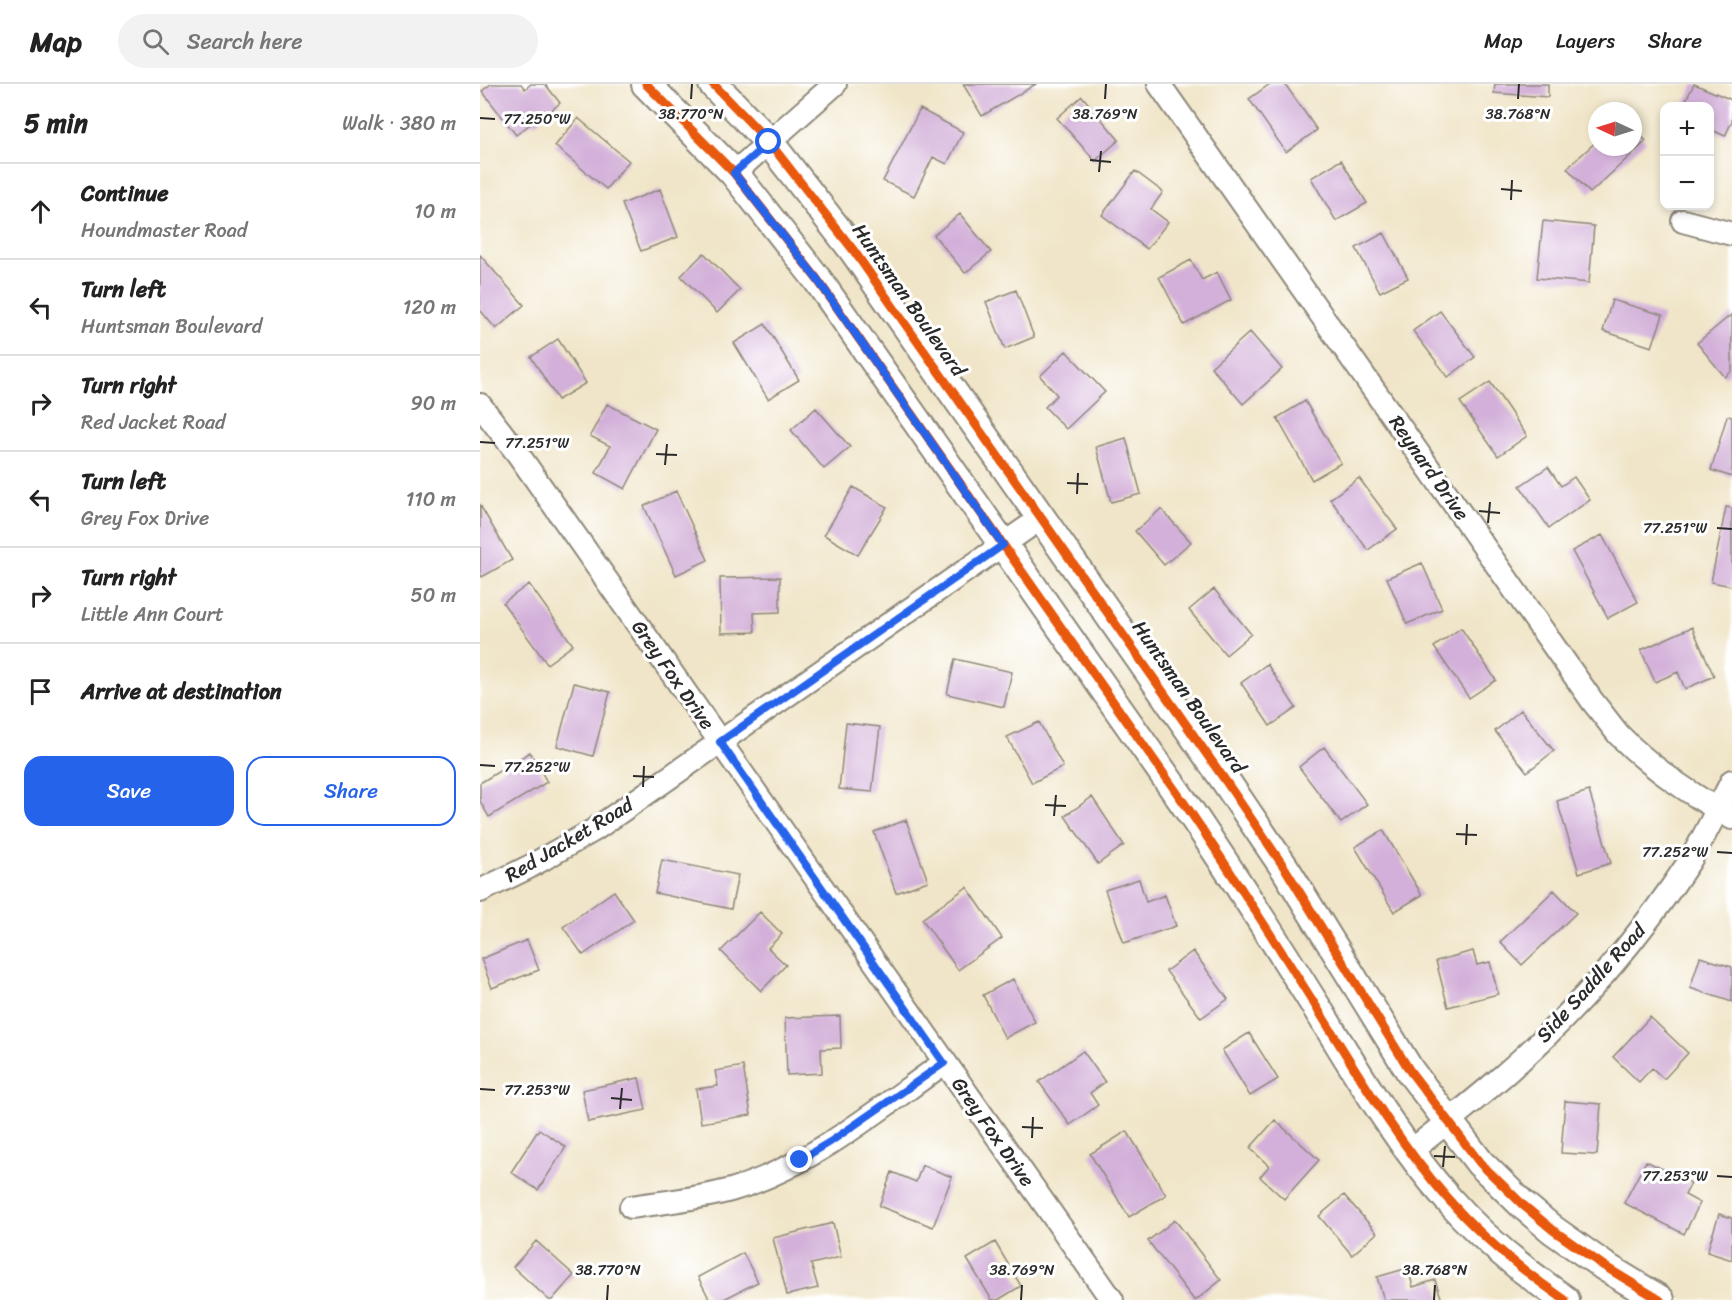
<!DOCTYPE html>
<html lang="en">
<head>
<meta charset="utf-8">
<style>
	:root { --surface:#fff; --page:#f2f2f2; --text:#222; --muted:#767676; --line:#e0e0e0; --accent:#2563eb }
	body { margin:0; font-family:Sriracha,sans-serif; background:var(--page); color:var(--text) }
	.controls { position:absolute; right:18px; top:18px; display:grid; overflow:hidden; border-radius:12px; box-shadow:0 3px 9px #0003 }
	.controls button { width:54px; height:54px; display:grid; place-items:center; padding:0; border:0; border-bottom:2px solid var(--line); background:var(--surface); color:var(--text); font:30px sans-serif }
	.compass { position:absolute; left:1108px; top:18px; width:54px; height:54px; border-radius:50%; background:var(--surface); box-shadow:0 3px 9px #0003; rotate:274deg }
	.stop { position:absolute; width:18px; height:18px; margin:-14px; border:4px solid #2563eb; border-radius:50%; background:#fff }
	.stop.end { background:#2563eb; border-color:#fff; box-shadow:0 2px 6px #0008 }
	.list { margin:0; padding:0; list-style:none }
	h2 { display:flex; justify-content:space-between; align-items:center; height:78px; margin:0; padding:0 24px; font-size:26px }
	h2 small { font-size:20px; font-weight:400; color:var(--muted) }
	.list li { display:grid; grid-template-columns:39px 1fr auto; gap:18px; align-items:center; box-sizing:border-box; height:96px; padding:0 24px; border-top:2px solid var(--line) }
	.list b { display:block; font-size:22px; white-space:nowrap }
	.list p { margin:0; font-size:20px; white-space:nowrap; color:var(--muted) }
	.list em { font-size:20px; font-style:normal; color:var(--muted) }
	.actions { display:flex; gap:12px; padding:18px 24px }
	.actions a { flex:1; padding:14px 0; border:2px solid var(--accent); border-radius:18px; text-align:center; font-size:21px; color:var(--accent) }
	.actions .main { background:var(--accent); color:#fff }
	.icon { flex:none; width:33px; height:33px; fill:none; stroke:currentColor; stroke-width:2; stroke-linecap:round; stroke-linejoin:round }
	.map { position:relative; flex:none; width:1252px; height:1216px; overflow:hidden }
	header { display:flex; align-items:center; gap:36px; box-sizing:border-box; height:84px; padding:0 30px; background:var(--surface); border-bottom:2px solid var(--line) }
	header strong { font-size:28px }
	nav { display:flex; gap:33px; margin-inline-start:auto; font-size:21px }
	.search { width:420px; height:54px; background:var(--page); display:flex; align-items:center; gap:15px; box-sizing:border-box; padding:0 21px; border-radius:33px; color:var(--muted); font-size:22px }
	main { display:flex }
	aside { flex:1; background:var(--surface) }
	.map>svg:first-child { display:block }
</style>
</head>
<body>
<header>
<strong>Map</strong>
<div class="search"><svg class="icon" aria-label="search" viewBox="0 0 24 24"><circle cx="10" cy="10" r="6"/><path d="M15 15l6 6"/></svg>Search here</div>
<nav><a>Map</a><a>Layers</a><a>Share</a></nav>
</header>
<main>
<aside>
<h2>5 min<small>Walk · 380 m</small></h2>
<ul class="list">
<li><svg class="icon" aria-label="ahead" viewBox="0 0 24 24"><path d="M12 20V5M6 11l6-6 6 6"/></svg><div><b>Continue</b><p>Houndmaster Road</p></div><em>10 m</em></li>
<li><svg class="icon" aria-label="left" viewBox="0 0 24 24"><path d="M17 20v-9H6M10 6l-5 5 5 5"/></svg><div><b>Turn left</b><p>Huntsman Boulevard</p></div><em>120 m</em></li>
<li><svg class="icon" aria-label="right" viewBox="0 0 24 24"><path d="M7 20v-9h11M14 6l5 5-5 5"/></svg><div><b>Turn right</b><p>Red Jacket Road</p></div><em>90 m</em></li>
<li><svg class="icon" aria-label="left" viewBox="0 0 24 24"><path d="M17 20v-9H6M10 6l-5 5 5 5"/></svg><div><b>Turn left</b><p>Grey Fox Drive</p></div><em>110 m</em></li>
<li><svg class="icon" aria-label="right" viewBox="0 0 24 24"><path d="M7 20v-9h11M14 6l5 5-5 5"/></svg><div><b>Turn right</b><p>Little Ann Court</p></div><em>50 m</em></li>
<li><svg class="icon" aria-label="arrive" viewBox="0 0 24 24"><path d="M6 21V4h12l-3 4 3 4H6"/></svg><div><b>Arrive at destination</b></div></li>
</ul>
<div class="actions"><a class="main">Save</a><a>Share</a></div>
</aside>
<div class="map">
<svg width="1252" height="1216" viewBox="0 0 1252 1216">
	<rect width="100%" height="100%" fill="#fff"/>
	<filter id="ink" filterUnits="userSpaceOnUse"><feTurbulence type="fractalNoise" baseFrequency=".0167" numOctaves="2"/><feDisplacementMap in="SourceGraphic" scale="12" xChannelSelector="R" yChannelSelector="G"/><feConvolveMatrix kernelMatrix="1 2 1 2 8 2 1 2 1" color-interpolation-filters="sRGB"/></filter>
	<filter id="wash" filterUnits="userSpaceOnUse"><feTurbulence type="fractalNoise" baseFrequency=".008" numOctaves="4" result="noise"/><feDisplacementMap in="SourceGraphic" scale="24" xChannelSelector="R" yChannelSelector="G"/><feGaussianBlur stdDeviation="1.35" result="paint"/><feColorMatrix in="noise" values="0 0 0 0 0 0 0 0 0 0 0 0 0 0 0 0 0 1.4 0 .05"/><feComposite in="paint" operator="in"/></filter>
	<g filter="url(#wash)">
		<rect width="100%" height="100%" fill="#f0e5c8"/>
		<g id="blocks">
			<path fill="#d3b0d9" d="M 11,0 L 41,0 L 45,5 L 51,0 L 65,0 L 80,19 L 55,40 L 53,38 L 36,51 L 2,7 Z
				M 483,0 L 556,0 L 502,32 Z
				M 790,0 L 805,0 L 837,46 L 806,68 L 769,15 Z
				M 1015,0 L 1068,0 L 1068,13 L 1014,9 Z
				M 1214,0 L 1252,16 L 1252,37 L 1245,52 L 1230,45 L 1230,22 L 1203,22 Z
				M 602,12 L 639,56 L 615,77 L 577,34 Z
				M 440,25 L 483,48 L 467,80 L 453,73 L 434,112 L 403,97 Z
				M 98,34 L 149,77 L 126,105 L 75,62 Z
				M 1153,43 L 1166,57 L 1110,109 L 1087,84 L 1117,57 L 1117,63 L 1153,63 Z
				M 861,76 L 887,119 L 856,137 L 831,94 Z
				M 655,87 L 683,108 L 671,125 L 688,138 L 667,165 L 622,131 Z
				M 180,105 L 198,153 L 161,167 L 142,120 Z
				M 480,130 L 511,168 L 485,189 L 454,151 Z
				M 1063,137 L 1114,142 L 1109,199 L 1057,194 Z
				M 904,149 L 928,194 L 900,208 L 876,164 Z
				M 224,169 L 260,206 L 237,229 L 201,192 Z
				M 0,171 L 44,221 L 16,245 L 0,226 Z
				M 711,176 L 722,196 L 737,188 L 751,216 L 704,241 L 679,193 Z
				M 536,206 L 554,253 L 525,265 L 506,218 Z
				M 1132,216 L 1183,231 L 1172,263 L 1123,247 Z
				M 960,227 L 995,273 L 968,293 L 933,247 Z
				M 1252,230 L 1252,287 L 1245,293 L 1217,259 Z
				M 285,240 L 319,296 L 288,315 L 254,259 Z
				M 770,248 L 802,285 L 763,320 L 731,283 Z
				M 78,255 L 106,299 L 78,316 L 51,273 Z
				M 586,267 L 625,308 L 586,345 L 565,323 L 577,311 L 560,292 Z
				M 1010,298 L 1047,352 L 1018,372 L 980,318 Z
				M 825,317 L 861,379 L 832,396 L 797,334 Z
				M 127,320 L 176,345 L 145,405 L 116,389 L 130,362 L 110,352 Z
				M 336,324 L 370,363 L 344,385 L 311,346 Z
				M 1247,332 L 1252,333 L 1252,393 L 1231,386 Z
				M 646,354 L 661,410 L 631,418 L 616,363 Z
				M 1068,383 L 1081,402 L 1094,393 L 1110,416 L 1069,444 L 1040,402 Z
				M 879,394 L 917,445 L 888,466 L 850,415 Z
				M 373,403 L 407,423 L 378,471 L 344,451 Z
				M 196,407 L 228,476 L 196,491 L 164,422 Z
				M 0,421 L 32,476 L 2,493 L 0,489 Z
				M 1246,423 L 1252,424 L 1252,502 L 1231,498 Z
				M 681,425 L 711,458 L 684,481 L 655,447 Z
				M 1122,451 L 1158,518 L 1128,534 L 1092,467 Z
				M 942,479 L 962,525 L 927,540 L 907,494 Z
				M 300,493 L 300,528 L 274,529 L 275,548 L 241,549 L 240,494 Z
				M 49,500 L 93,561 L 67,580 L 23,519 Z
				M 734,505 L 771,550 L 746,571 L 709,526 Z
				M 1212,543 L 1234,592 L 1205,605 L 1198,588 L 1175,598 L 1161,566 Z
				M 981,544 L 1016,596 L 989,614 L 954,563 Z
				M 475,575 L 532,588 L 524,623 L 467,610 Z
				M 787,580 L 816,624 L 790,642 L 761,599 Z
				M 94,599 L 130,608 L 113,672 L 77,662 Z
				M 1041,626 L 1074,667 L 1047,688 L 1015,647 Z
				M 559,638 L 583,683 L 552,699 L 527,653 Z
				M 366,639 L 400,643 L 392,708 L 359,705 Z
				M 844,663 L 887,720 L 861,739 L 819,683 Z
				M 50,668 L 67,698 L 9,733 L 0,717 L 0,699 Z
				M 1109,707 L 1131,779 L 1099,789 L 1077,717 Z
				M 612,713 L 644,761 L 618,780 L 585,732 Z
				M 426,736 L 448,797 L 416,809 L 394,748 Z
				M 903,746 L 942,811 L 914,828 L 875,763 Z
				M 182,776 L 258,791 L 251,825 L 175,809 Z
				M 659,795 L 666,818 L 685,811 L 696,842 L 644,859 L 625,806 Z
				M 487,803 L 522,854 L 478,886 L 442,835 Z
				M 1074,806 L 1096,829 L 1042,881 L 1020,858 Z
				M 134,807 L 154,836 L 103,871 L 83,843 Z
				M 280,828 L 302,850 L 288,864 L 306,881 L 281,907 L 241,867 Z
				M 47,856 L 59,886 L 12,904 L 1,875 Z
				M 713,867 L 748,915 L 721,934 L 686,887 Z
				M 993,867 L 997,881 L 1010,878 L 1018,910 L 968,923 L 956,877 Z
				M 1220,873 L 1252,883 L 1252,918 L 1210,904 Z
				M 533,895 L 555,938 L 525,954 L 503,911 Z
				M 360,932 L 361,964 L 341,965 L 342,989 L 307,991 L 305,934 Z
				M 1170,933 L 1208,969 L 1184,995 L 1172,984 L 1159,998 L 1133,973 Z
				M 769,949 L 798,995 L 770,1012 L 742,966 Z
				M 603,967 L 625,998 L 610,1009 L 618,1021 L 590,1041 L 559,998 Z
				M 263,982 L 271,1031 L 221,1039 L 216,1005 L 238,1002 L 235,987 Z
				M 159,994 L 166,1026 L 108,1038 L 102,1006 Z
				M 1085,1017 L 1121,1020 L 1117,1071 L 1081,1069 Z
				M 795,1036 L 839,1076 L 804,1115 L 780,1093 L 789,1082 L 770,1064 Z
				M 59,1045 L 86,1063 L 58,1106 L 31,1088 Z
				M 647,1047 L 686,1111 L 649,1133 L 610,1070 Z
				M 1166,1077 L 1211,1099 L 1205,1111 L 1220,1119 L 1204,1150 L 1144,1119 Z
				M 442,1081 L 472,1093 L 453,1143 L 399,1122 L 412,1088 L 436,1098 Z
				M 864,1111 L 897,1149 L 872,1171 L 839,1132 Z
				M 1239,1130 L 1252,1134 L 1252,1176 L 1227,1168 Z
				M 695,1136 L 741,1196 L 716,1216 L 714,1216 L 668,1157 Z
				M 353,1139 L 361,1173 L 331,1180 L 338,1204 L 307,1211 L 293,1154 Z
				M 56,1157 L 94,1191 L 72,1216 L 69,1216 L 33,1183 Z
				M 515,1158 L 541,1202 L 518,1216 L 512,1216 L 487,1175 Z
				M 263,1169 L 278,1198 L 242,1216 L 230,1216 L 218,1193 Z
				M 928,1184 L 933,1203 L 955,1196 L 962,1216 L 904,1216 L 897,1193 Z"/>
		</g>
	</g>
	<g filter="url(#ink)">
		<use href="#blocks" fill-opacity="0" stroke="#8e887a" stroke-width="1.5"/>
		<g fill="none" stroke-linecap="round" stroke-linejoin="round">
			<g stroke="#8e887a" stroke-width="26">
				<path id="minor" d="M 679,0 L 1113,618 C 1122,629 1130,640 1139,651 C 1172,685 1211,710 1252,734
					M 254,89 L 355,0
					M 1203,137 L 1252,150
					M 0,321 L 38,370 L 632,1216
					M 0,807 L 49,783 L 114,746 L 561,434
					M 931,1067 C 977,1030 1025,993 1067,951 C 1120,899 1168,840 1209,778 C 1225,752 1238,724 1252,697
					M 151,1123 C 184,1118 218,1115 251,1106 C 330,1083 397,1026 464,979"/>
			</g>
			<g stroke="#8e887a" stroke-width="32">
				<path id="tertiary" d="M 166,0 L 254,89 L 337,195 L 709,726 C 753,791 795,857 837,924 C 878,990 917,1057 968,1115 C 1002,1154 1043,1187 1085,1216
					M 233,0 L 289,58 L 374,167 L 747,699 L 806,786 L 930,987 L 1000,1079 L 1043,1121 L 1073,1146 L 1124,1182 L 1180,1216"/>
			</g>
			<use href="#minor" stroke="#fff" stroke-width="22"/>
			<use href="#tertiary" stroke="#fff" stroke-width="28"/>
			<g stroke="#fff" stroke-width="13">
				<path id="cycleway" d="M 166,0 L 254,89 L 337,195 L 709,726 C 753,791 795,857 837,924 C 878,990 917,1057 968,1115 C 1002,1154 1043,1187 1085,1216
					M 233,0 L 289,58 L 374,167 L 747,699 L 806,786 L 930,987 L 1000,1079 L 1043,1121 L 1073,1146 L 1124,1182 L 1180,1216"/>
			</g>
			<use href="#cycleway" stroke="#e8590c" stroke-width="9"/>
		</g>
	</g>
	<g fill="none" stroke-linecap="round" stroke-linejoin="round" filter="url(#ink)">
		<path stroke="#2563eb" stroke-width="8" d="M 289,58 L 254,89 L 337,195 L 523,461 L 240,658 L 464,979 L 350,1058 L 320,1076"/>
	</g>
	<path fill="none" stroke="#2b2b2b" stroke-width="2" d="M 211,15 L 212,0M 625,15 L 626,0M 1038,15 L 1039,0M 0,34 L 15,35M 610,76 L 631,78M 619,88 L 621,67M 1021,105 L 1042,107M 1031,116 L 1032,96M 0,358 L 15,359M 176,370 L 197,371M 185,381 L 187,360M 587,399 L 608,400M 597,410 L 598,389M 999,427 L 1020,429M 1008,439 L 1010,418M 1237,444 L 1252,445M 0,681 L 15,682M 153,692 L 174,693M 163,703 L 164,682M 565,721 L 586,722M 574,732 L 576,711M 976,750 L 997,751M 986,761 L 987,740M 1237,768 L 1252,769M 0,1005 L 15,1006M 131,1014 L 152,1016M 140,1025 L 142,1004M 542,1043 L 563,1044M 552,1054 L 553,1033M 954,1072 L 975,1073M 963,1083 L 965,1062M 1237,1092 L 1252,1093M 127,1216 L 128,1201M 541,1216 L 542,1201M 954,1216 L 955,1201"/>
	<g text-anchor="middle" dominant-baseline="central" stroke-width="6" stroke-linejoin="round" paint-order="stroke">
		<g font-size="20" fill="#2b2b2b" stroke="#fff">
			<text transform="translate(429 216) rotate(55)">Huntsman Boulevard</text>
			<text transform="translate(949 384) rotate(55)">Reynard Drive</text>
			<text transform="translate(193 591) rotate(55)">Grey Fox Drive</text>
			<text transform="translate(709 613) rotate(55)">Huntsman Boulevard</text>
			<text transform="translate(89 756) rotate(-31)">Red Jacket Road</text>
			<text transform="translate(1111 899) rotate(-48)">Side Saddle Road</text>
			<text transform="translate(513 1048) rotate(55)">Grey Fox Drive</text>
		</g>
	</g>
	<g font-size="15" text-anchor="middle" fill="#2b2b2b" stroke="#fff" stroke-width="6" stroke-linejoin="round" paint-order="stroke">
		<text x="211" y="35">38.770°N</text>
		<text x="625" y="35">38.769°N</text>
		<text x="1038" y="35">38.768°N</text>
		<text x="57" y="40">77.250°W</text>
		<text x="57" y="364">77.251°W</text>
		<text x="1195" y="449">77.251°W</text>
		<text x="57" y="688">77.252°W</text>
		<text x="1195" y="773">77.252°W</text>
		<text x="57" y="1011">77.253°W</text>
		<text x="1195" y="1097">77.253°W</text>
		<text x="128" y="1191">38.770°N</text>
		<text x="542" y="1191">38.769°N</text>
		<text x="955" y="1191">38.768°N</text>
	</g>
</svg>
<div class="controls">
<button>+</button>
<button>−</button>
</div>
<svg class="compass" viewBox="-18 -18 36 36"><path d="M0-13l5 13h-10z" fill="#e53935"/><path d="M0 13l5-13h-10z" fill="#767676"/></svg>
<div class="stop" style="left:289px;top:58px"></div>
<div class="stop end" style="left:320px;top:1076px"></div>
</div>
</main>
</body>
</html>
